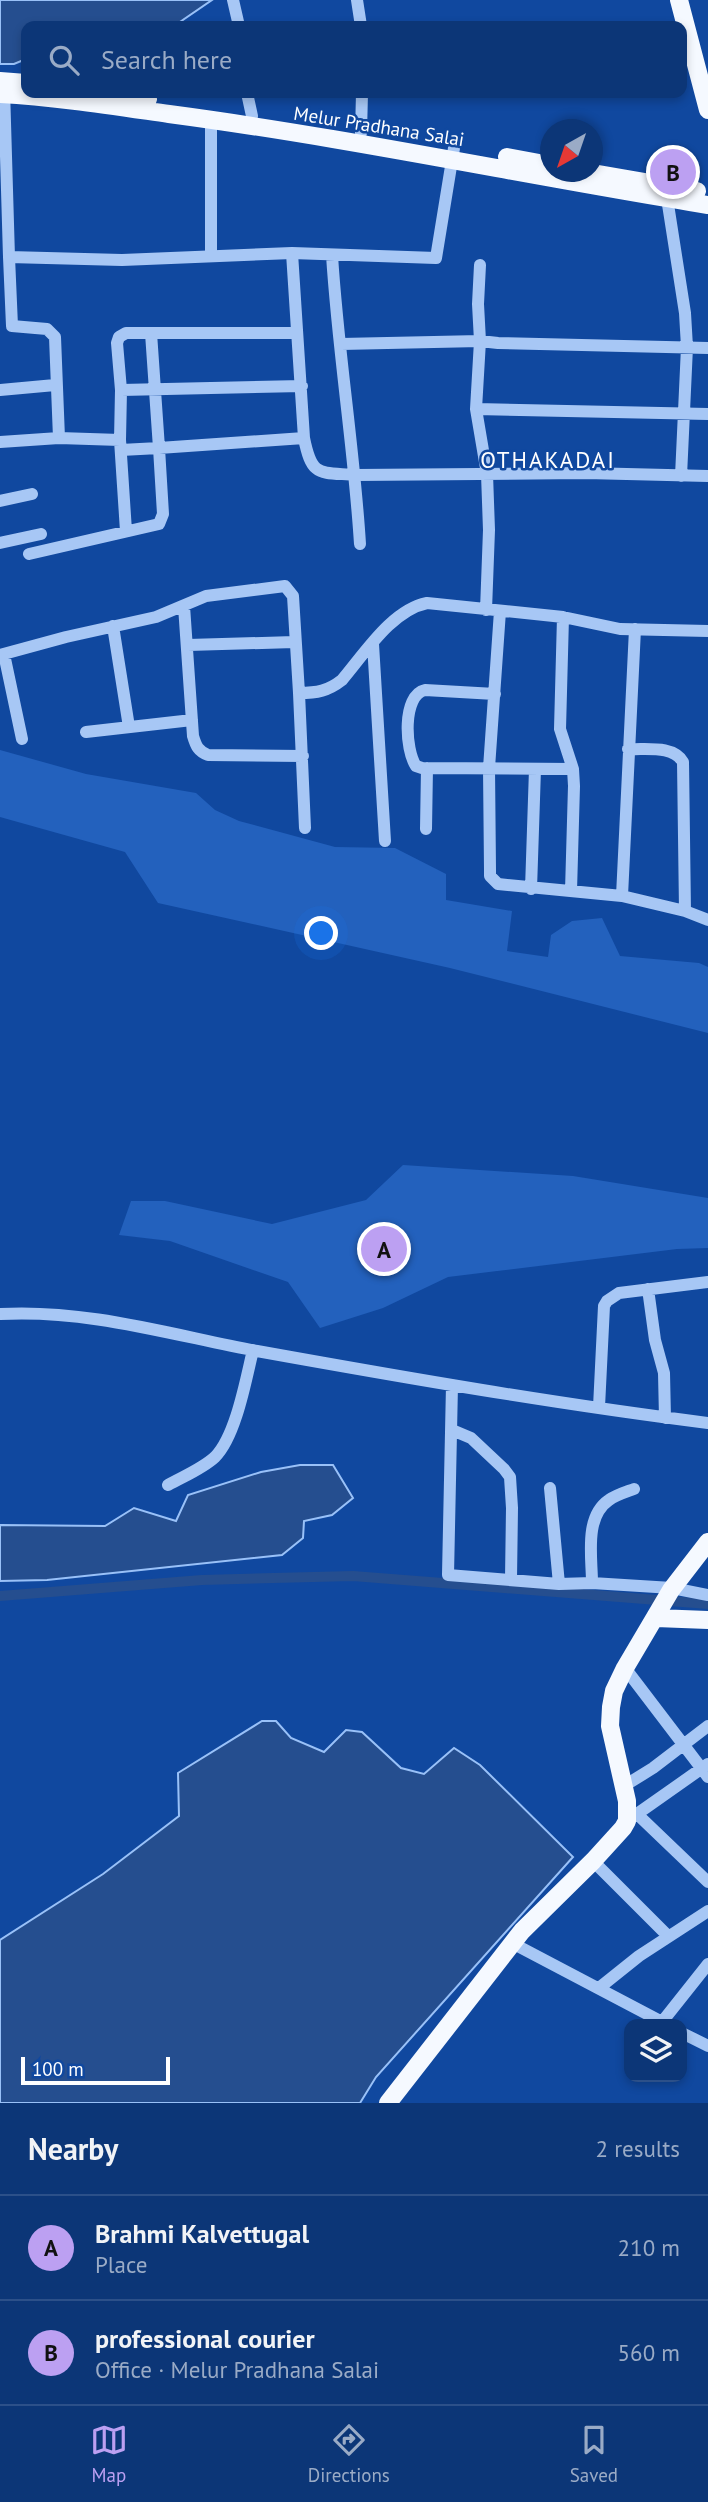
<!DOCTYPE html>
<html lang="en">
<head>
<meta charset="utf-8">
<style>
	:root { --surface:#0c3677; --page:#153e7c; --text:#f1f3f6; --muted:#9aabc6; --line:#2c5089; --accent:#bca0f2 }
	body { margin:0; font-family:"PT Sans",sans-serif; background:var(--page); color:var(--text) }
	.controls { position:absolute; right:21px; bottom:21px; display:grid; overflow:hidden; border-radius:14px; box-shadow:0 4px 10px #0003 }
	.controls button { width:63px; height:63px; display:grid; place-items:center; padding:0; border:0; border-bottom:2px solid var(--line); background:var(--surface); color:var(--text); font:35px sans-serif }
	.compass { position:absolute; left:540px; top:119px; width:63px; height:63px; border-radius:50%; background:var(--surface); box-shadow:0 4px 10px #0003; rotate:220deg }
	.scale { position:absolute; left:21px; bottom:18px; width:149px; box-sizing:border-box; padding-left:7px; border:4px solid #fff; border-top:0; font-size:19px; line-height:24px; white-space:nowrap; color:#fff; -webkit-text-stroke:5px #10489f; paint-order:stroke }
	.you { position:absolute; left:322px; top:934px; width:24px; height:24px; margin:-18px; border:5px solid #fff; border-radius:50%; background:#1a73e8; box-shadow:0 0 0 10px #1a73e833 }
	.badge { display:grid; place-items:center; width:46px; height:46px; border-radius:50%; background:var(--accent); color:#111; font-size:23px; font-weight:700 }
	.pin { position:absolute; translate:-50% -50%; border:4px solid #fff; box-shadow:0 2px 7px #0006 }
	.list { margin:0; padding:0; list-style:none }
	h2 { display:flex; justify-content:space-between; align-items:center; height:91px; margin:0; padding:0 28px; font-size:30px }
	h2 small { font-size:23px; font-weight:400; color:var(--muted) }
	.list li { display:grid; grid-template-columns:46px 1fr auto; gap:21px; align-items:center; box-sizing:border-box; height:105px; padding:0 28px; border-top:2px solid var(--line) }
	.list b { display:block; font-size:26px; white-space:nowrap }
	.list p { margin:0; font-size:23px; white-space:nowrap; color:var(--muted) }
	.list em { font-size:23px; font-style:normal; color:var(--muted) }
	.icon { flex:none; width:38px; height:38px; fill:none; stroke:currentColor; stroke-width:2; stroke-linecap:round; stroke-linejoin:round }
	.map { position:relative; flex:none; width:708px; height:2103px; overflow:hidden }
	.search { position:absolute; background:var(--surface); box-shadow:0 4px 10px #0003; left:21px; right:21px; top:21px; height:77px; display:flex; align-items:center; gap:18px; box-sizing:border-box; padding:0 24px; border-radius:14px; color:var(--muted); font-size:26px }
	.sheet { height:301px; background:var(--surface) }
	nav { display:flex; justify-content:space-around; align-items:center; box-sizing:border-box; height:98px; border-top:2px solid var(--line); background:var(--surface); font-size:19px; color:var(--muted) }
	nav a { display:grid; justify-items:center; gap:4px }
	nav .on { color:var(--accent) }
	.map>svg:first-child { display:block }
</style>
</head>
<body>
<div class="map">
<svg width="708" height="2103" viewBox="0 0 708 2103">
	<rect width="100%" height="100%" fill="#10489f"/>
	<path fill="#2361bd" d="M 0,750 L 86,774 L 196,793 L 215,810 L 239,821 L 335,847 L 395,848 L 446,874 L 446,900 L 512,911 L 507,951 L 548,957 L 551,935 L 572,921 L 602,918 L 620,956 L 699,963 L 708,967 L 708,1033 L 450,968 L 158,903 L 125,852 L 0,817 Z
		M 403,1165 L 573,1176 L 708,1198 L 708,1248 L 677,1249 L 448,1277 L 383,1308 L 320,1328 L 288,1282 L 170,1241 L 119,1235 L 131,1201 L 165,1201 L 272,1224 L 366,1200 Z"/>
	<path fill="#254e8f" stroke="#99c1f8" stroke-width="2" d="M 0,0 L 212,0 L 174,26 L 26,26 L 26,59 L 14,64 L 0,64 Z
		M 300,1465 L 333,1465 L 353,1498 L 332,1515 L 304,1521 L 303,1538 L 282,1555 L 47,1580 L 0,1581 L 0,1525 L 105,1526 L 134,1508 L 176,1521 L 188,1495 L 261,1472 Z
		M 262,1721 L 276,1721 L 291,1738 L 324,1752 L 346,1730 L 362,1732 L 401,1768 L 424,1774 L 454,1748 L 480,1765 L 573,1857 L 376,2077 L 360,2103 L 0,2103 L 0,1940 L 103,1874 L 179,1816 L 178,1773 Z"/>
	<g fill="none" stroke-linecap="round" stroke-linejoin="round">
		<path stroke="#254e8f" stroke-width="10" d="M 0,1596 L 202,1580 L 353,1576 L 708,1604"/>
		<path stroke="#a7c7f5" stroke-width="12" d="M 233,0 L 239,26
			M 357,0 L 361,26
			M 4,89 L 9,257 L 122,260 L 292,253
			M 247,93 L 252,116
			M 361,133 L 362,93
			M 454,148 L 436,258 L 292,253 L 304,438 C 312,478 319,472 356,475 L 586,473 L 708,476
			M 667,198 L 685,313 L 687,347 L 681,476
			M 332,255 C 338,352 354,447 360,544
			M 211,256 L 211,120
			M 9,257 L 12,326 L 47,329 L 55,337 L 59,438 L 120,440
			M 341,344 L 480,341 L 498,343 L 708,348
			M 0,390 L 55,385
			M 121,390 L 302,386
			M 476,409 L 480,341 L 478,304 L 480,265
			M 0,442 L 59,438
			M 121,450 L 159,448 L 151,333
			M 0,501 L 32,494
			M 126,531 L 120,440 L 121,390 L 117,343 L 119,337 L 126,333 L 297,333
			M 0,543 L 41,534
			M 29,554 L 159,524 L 163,514 L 159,448 L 304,438
			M 184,606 L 193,736 C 196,746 198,751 208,755 L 303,756
			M 486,610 L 489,530 L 487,474 L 476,409 L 708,414
			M 500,611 L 489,768 L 490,870 L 490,876 L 498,884 L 622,896 L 635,629
			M 563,617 L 560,729 L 573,769
			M 113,626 L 129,727
			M 373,644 L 385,841
			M 188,645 L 294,642
			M 4,654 L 22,739
			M 0,655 L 66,637 L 156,617 L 206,596 L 285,586 L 293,596 L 299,693
			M 495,694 L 425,690 C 402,695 405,750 416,766 L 422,768 L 573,769 L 574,786 L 571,891
			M 86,732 L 192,720
			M 628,749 C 646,750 673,745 683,762 L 685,911 L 708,920
			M 305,828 L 299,693 C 317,693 328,691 342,680 C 365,653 392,610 427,603 L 563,617 L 620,629 L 708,631
			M 426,829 L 427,768
			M 531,889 L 535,769
			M 622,896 L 685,911
			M 648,1289 L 655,1340 L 664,1373 L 665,1418
			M 0,1314 C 87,1309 172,1335 257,1351 C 407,1378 557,1404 708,1423
			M 452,1385 L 448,1575 L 559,1584 L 592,1583 L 672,1588 L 708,1595
			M 599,1407 L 604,1306 L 607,1301 L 619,1293 L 708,1282
			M 452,1430 L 471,1438 L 504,1469 L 510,1477 L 512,1508 L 511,1579
			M 168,1485 C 184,1476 202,1469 215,1457 C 236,1436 246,1379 253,1350
			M 550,1488 L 559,1584
			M 592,1583 C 592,1557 584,1517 609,1500 C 616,1495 626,1492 634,1489
			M 625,1668 L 708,1777
			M 624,1786 L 653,1768 L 708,1726
			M 637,1814 L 708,1882
			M 627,1821 L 708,1764
			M 593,1861 L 668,1936
			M 512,1943 L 666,2024
			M 599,1988 L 639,1956 L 708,1911
			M 662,2022 L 708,1964
			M 682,2033 L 708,2046"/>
		<path stroke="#f5f9ff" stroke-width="18" d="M 679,0 L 708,110
			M 0,81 L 26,83
			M 103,93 L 148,99
			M 0,94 C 56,97 113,106 169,114 C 350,138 528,176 708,205
			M 507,157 L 550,165
			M 587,172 L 697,191
			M 656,1618 L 708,1620
			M 388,2103 L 522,1931 L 593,1861 L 623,1828 L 627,1821 L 627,1801 L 610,1726 L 611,1707 L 614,1691 L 625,1668 L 671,1590 L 708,1542"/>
	</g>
	<g text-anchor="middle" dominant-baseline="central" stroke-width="5" stroke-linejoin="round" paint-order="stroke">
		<g font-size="19" fill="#fff" stroke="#10489f">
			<text transform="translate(379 126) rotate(9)">Melur Pradhana Salai</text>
		</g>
		<g font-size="23" letter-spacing="2" fill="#fff" stroke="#10489f">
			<text x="548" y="459">OTHAKADAI</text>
		</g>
	</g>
</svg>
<div class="controls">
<button><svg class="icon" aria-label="layers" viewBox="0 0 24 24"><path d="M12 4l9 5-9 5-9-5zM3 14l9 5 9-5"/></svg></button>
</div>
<svg class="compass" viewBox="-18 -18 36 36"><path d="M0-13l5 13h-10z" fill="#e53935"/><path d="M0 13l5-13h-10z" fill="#9aabc6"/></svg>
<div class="scale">100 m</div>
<div class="you"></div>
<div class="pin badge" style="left:384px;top:1249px">A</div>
<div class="pin badge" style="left:673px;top:172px">B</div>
<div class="search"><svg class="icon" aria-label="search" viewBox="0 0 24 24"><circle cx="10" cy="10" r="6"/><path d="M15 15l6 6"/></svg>Search here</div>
</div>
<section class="sheet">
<h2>Nearby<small>2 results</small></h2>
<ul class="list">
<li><span class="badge">A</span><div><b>Brahmi Kalvettugal</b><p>Place</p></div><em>210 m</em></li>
<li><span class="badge">B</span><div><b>professional courier</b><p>Office · Melur Pradhana Salai</p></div><em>560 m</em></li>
</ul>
</section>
<nav>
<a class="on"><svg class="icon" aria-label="map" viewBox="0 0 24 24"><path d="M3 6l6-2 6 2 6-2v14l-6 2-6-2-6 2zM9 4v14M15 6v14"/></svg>Map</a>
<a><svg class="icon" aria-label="directions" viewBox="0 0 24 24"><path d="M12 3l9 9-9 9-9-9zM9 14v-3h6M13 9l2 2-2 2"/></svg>Directions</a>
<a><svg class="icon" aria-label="saved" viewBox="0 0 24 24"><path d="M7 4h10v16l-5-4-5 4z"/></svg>Saved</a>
</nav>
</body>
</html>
